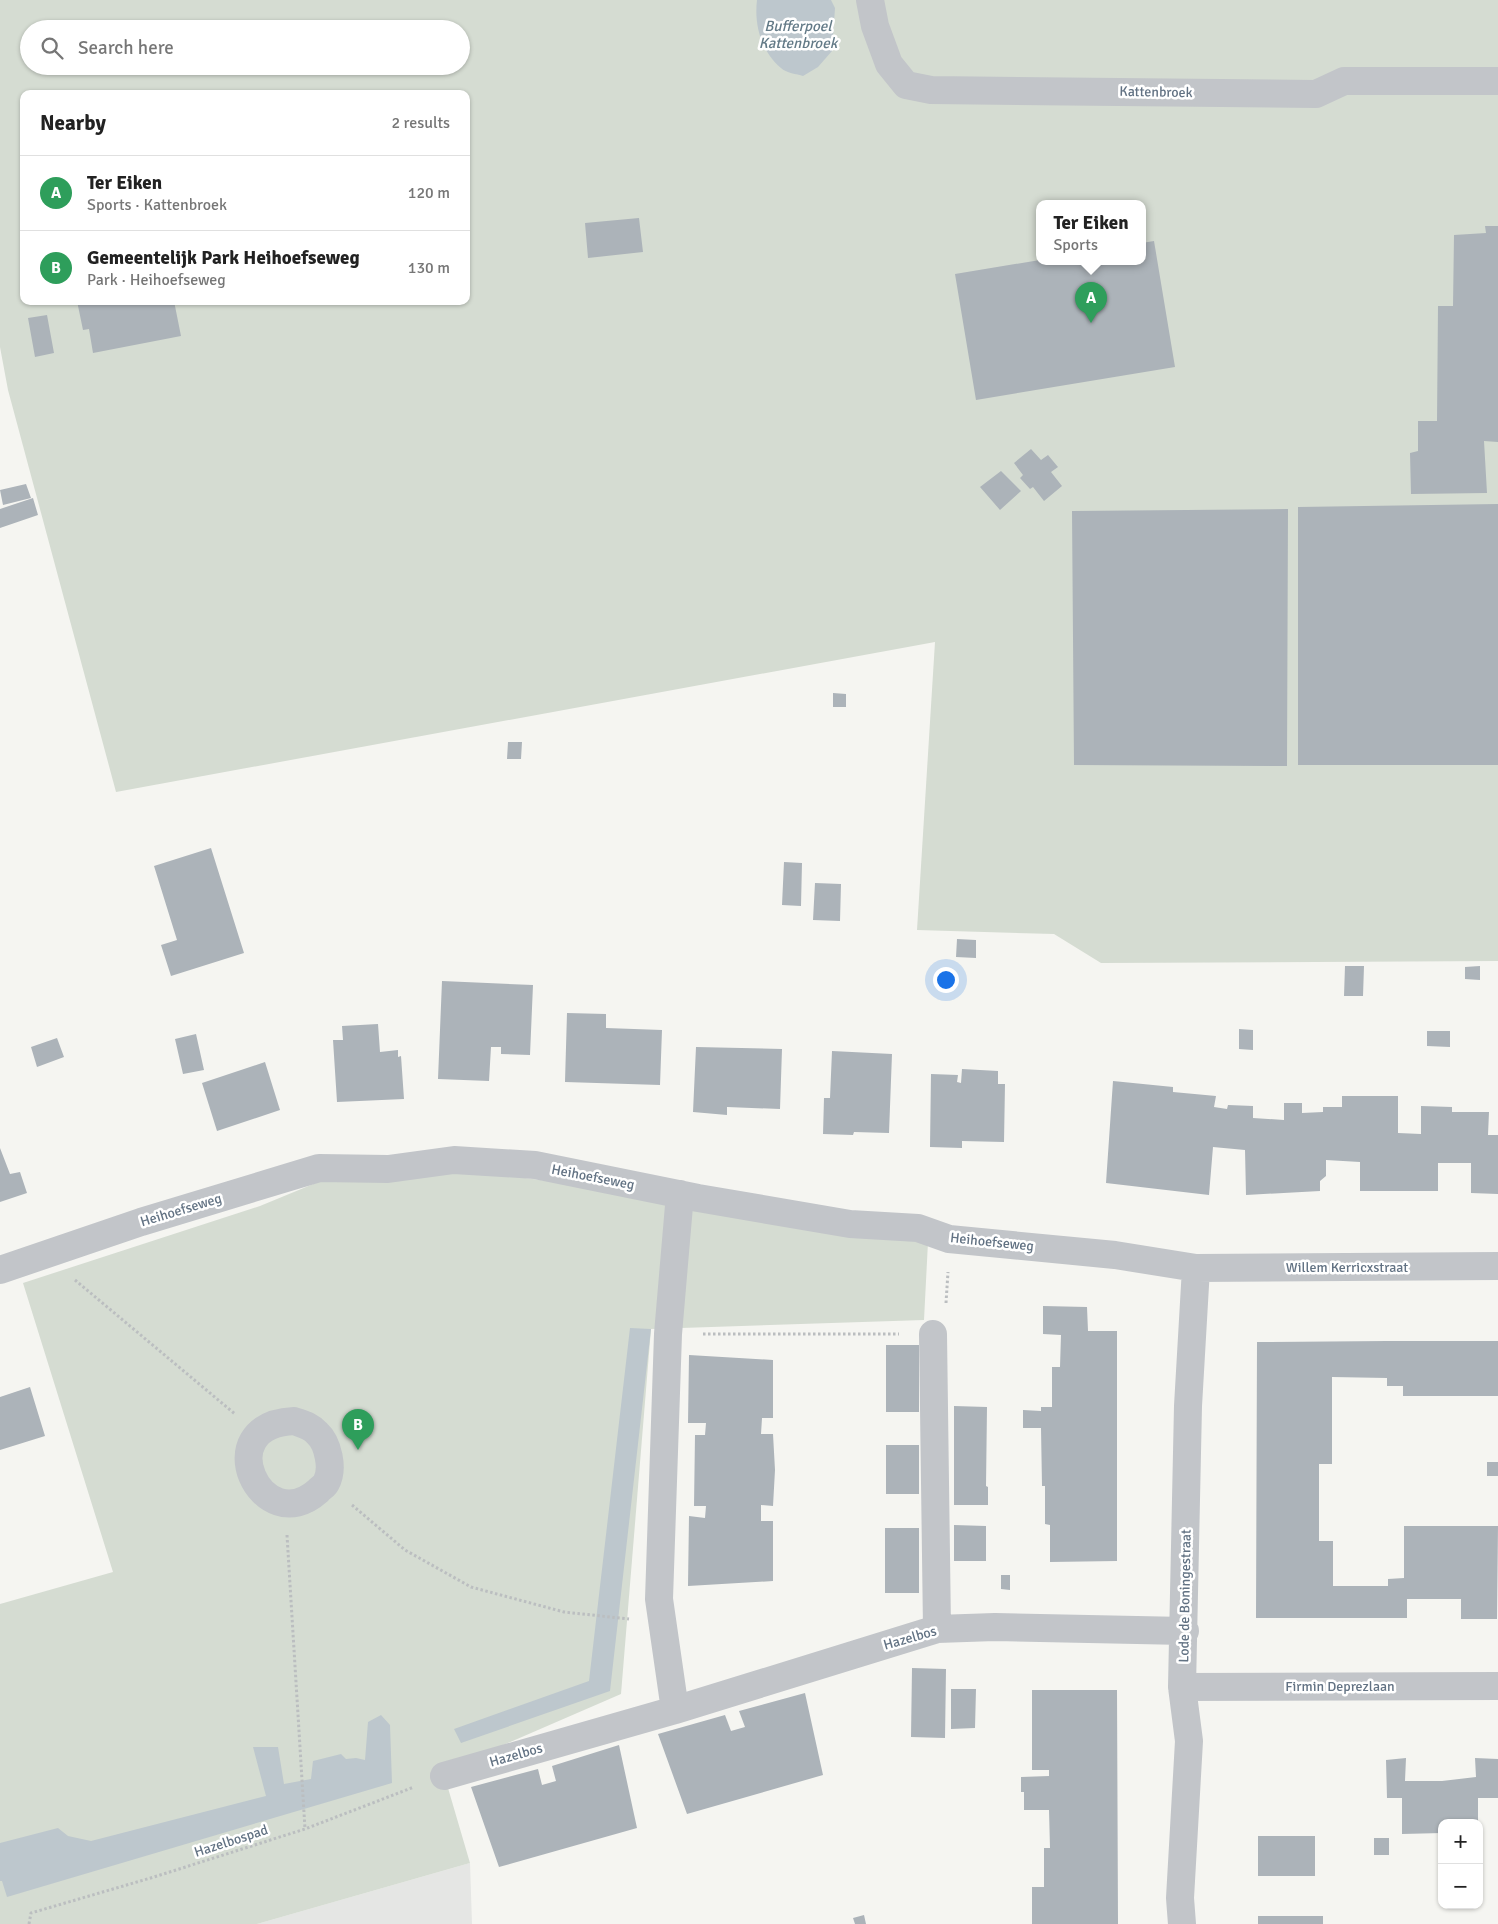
<!DOCTYPE html>
<html lang="en">
<head>
<meta charset="utf-8">
<style>
	:root { --surface:#fff; --page:#f6f6f6; --text:#222; --muted:#767676; --line:#e0e0e0; --accent:#7c3aed }
	body { margin:0; font-family:Signika,sans-serif; background:var(--page); color:var(--text) }
	.controls { position:absolute; right:15px; bottom:15px; display:grid; overflow:hidden; border-radius:10px; box-shadow:0 1px 4px #0004 }
	.controls button { width:45px; height:45px; display:grid; place-items:center; padding:0; border:0; border-bottom:1px solid var(--line); background:var(--surface); color:var(--text); font:25px sans-serif }
	.you { position:absolute; left:945px; top:979px; width:18px; height:18px; margin:-12px; border:4px solid #fff; border-radius:50%; background:#1a73e8; box-shadow:0 0 0 8px #1a73e833 }
	.badge { display:grid; place-items:center; width:32px; height:32px; border-radius:50%; background:var(--accent); color:#fff; font-size:16px; font-weight:700 }
	.pin { position:absolute; translate:-50% -41px; filter:drop-shadow(0 1px 2px #0008) }
	.pin::after { content:''; position:absolute; top:26px; width:18px; height:15px; background:inherit; clip-path:polygon(0 0,100% 0,50% 100%) }
	.popup { position:absolute; left:1036px; top:200px; width:110px; height:65px; box-sizing:border-box; display:grid; place-content:center; border-radius:10px; background:var(--surface); filter:drop-shadow(0 1px 4px #0005); font-size:16px; white-space:nowrap; color:var(--muted) }
	.popup b { font-size:19px; color:var(--text) }
	.popup::after { content:''; position:absolute; left:50%; top:100%; margin-left:-10px; border:10px solid transparent; border-top-color:var(--surface) }
	.list { margin:0; padding:0; list-style:none }
	h2 { display:flex; justify-content:space-between; align-items:center; height:65px; margin:0; padding:0 20px; font-size:21px }
	h2 small { font-size:16px; font-weight:400; color:var(--muted) }
	.list li { display:grid; grid-template-columns:32px 1fr auto; gap:15px; align-items:center; box-sizing:border-box; height:75px; padding:0 20px; border-top:1px solid var(--line) }
	.list b { display:block; font-size:19px; white-space:nowrap }
	.list p { margin:0; font-size:16px; white-space:nowrap; color:var(--muted) }
	.list em { font-size:16px; font-style:normal; color:var(--muted) }
	.icon { flex:none; width:28px; height:28px; fill:none; stroke:currentColor; stroke-width:2; stroke-linecap:round; stroke-linejoin:round }
	.map { position:relative; flex:none; width:1498px; height:1924px; overflow:hidden }
	.search { position:absolute; background:var(--surface); box-shadow:0 1px 4px #0004; left:20px; top:20px; width:450px; height:55px; display:flex; align-items:center; gap:12px; box-sizing:border-box; padding:0 18px; border-radius:28px; color:var(--muted); font-size:19px }
	.panel { position:absolute; background:var(--surface); box-shadow:0 1px 4px #0004; left:20px; top:90px; width:450px; height:215px; border-radius:10px }
	.map>svg:first-child { display:block }
</style>
</head>
<body>
<div class="map">
<svg width="1498" height="1924" viewBox="0 0 1498 1924">
	<rect width="100%" height="100%" fill="#f5f5f1"/>
	<path fill="#e5e6e4" d="M 470,1863 L 472,1924 L 257,1924 Z"/>
	<path fill="#d5dcd2" fill-rule="evenodd" d="M 0,0 L 1498,0 L 1498,961 L 1101,963 L 1054,934 L 917,930 L 935,642 L 116,792 L 8,390 L 0,347 ZM 29,29 L 461,29 L 461,66 L 29,66 ZM 24,94 L 466,94 L 466,301 L 24,301 ZM 1040,204 L 1142,204 L 1142,262 L 1040,262 Z
		M 448,1168 L 548,1181 L 928,1242 L 924,1320 L 651,1329 L 621,1694 L 443,1771 L 470,1863 L 257,1924 L 0,1924 L 0,1604 L 113,1572 L 23,1283 L 260,1206 L 323,1180 Z"/>
	<path fill="#bdc7cd" d="M 757,0 L 831,0 L 835,8 L 832,51 L 818,67 L 803,76 C 797,74 786,73 781,68 C 761,51 754,25 757,0 Z
		M 630,1328 L 651,1329 L 610,1691 L 461,1743 L 454,1729 L 589,1681 Z
		M 381,1715 L 390,1725 L 392,1783 L 7,1897 L 2,1881 L 0,1881 L 0,1843 L 58,1828 L 68,1836 L 91,1841 L 266,1796 L 253,1747 L 278,1747 L 284,1784 L 311,1779 L 313,1761 L 341,1754 L 346,1759 L 356,1758 L 365,1760 L 368,1722 Z"/>
	<path fill="#acb3b9" d="M 639,218 L 643,252 L 588,258 L 585,223 Z
		M 1485,226 L 1498,226 L 1498,442 L 1484,441 L 1487,493 L 1411,494 L 1410,453 L 1418,451 L 1418,421 L 1437,421 L 1438,306 L 1453,306 L 1454,235 L 1486,233 Z
		M 1154,241 L 1175,367 L 976,400 L 955,274 L 1040,260 L 1040,262 L 1142,262 L 1142,243 Z
		M 77,301 L 174,301 L 181,336 L 93,353 L 89,329 L 83,330 Z
		M 47,315 L 54,353 L 35,357 L 28,318 Z
		M 1031,449 L 1041,460 L 1048,455 L 1058,467 L 1051,472 L 1062,486 L 1044,501 L 1033,487 L 1030,489 L 1020,478 L 1023,475 L 1014,463 Z
		M 1001,471 L 1021,491 L 1000,510 L 980,487 Z
		M 26,484 L 31,498 L 3,505 L 0,490 Z
		M 33,498 L 38,515 L 0,528 L 0,509 Z
		M 1498,504 L 1498,765 L 1298,765 L 1298,507 Z
		M 1288,509 L 1287,766 L 1074,765 L 1072,511 Z
		M 833,693 L 846,694 L 846,707 L 833,707 Z
		M 508,742 L 522,742 L 521,759 L 507,759 Z
		M 211,848 L 244,953 L 171,976 L 161,945 L 177,940 L 154,866 Z
		M 784,862 L 802,863 L 801,906 L 782,905 Z
		M 815,883 L 841,884 L 840,921 L 813,920 Z
		M 957,939 L 976,940 L 976,958 L 956,957 Z
		M 1345,966 L 1364,966 L 1363,996 L 1344,996 Z
		M 1480,966 L 1480,980 L 1465,979 L 1465,967 Z
		M 442,981 L 533,985 L 530,1055 L 501,1054 L 501,1047 L 491,1047 L 489,1081 L 438,1079 Z
		M 567,1013 L 606,1014 L 606,1028 L 662,1030 L 660,1085 L 565,1082 Z
		M 378,1024 L 380,1052 L 398,1050 L 398,1057 L 401,1056 L 404,1099 L 337,1102 L 333,1040 L 343,1040 L 342,1026 Z
		M 1239,1029 L 1253,1030 L 1253,1050 L 1239,1049 Z
		M 1427,1031 L 1450,1031 L 1450,1047 L 1427,1046 Z
		M 196,1034 L 204,1070 L 183,1074 L 175,1039 Z
		M 57,1038 L 64,1057 L 37,1067 L 31,1047 Z
		M 696,1047 L 782,1049 L 780,1109 L 727,1107 L 727,1115 L 693,1112 Z
		M 832,1051 L 892,1054 L 889,1133 L 854,1132 L 853,1135 L 823,1134 L 824,1098 L 830,1098 Z
		M 265,1062 L 280,1110 L 217,1131 L 202,1083 Z
		M 962,1069 L 998,1071 L 998,1084 L 1005,1084 L 1004,1142 L 962,1141 L 962,1148 L 930,1147 L 931,1074 L 958,1075 L 957,1082 L 961,1083 Z
		M 1113,1081 L 1173,1087 L 1173,1092 L 1216,1096 L 1214,1107 L 1227,1109 L 1228,1105 L 1253,1106 L 1253,1118 L 1284,1120 L 1284,1103 L 1302,1103 L 1302,1113 L 1323,1112 L 1323,1107 L 1342,1107 L 1342,1096 L 1398,1096 L 1398,1133 L 1421,1134 L 1421,1106 L 1452,1107 L 1452,1112 L 1489,1112 L 1488,1135 L 1498,1135 L 1498,1194 L 1471,1193 L 1471,1163 L 1438,1163 L 1438,1191 L 1360,1191 L 1360,1162 L 1326,1160 L 1326,1176 L 1320,1181 L 1320,1191 L 1246,1195 L 1245,1150 L 1213,1147 L 1209,1195 L 1106,1183 Z
		M 0,1148 L 10,1174 L 20,1172 L 27,1193 L 0,1202 Z
		M 1043,1306 L 1087,1307 L 1088,1331 L 1117,1331 L 1117,1561 L 1050,1562 L 1050,1525 L 1045,1524 L 1045,1486 L 1042,1486 L 1041,1428 L 1023,1428 L 1023,1410 L 1041,1411 L 1041,1407 L 1052,1407 L 1052,1367 L 1060,1367 L 1061,1335 L 1043,1334 Z
		M 1387,1341 L 1498,1341 L 1498,1396 L 1403,1396 L 1403,1386 L 1387,1386 L 1387,1378 L 1332,1377 L 1332,1464 L 1319,1464 L 1319,1541 L 1333,1541 L 1333,1586 L 1388,1586 L 1388,1579 L 1404,1578 L 1404,1526 L 1498,1526 L 1497,1619 L 1461,1619 L 1461,1599 L 1407,1599 L 1407,1618 L 1256,1618 L 1257,1342 Z
		M 886,1345 L 919,1345 L 919,1412 L 886,1412 Z
		M 689,1355 L 773,1360 L 773,1418 L 762,1418 L 761,1434 L 773,1434 L 775,1470 L 773,1506 L 761,1505 L 761,1521 L 773,1521 L 773,1581 L 688,1586 L 689,1516 L 705,1518 L 706,1506 L 694,1506 L 695,1435 L 705,1435 L 706,1423 L 688,1423 Z
		M 30,1387 L 45,1436 L 0,1450 L 0,1397 Z
		M 954,1406 L 987,1407 L 986,1486 L 988,1487 L 988,1505 L 954,1505 Z
		M 886,1445 L 919,1445 L 919,1494 L 886,1494 Z
		M 1487,1462 L 1498,1462 L 1498,1476 L 1487,1476 Z
		M 954,1525 L 986,1526 L 986,1561 L 954,1561 Z
		M 885,1528 L 919,1528 L 919,1593 L 885,1593 Z
		M 1001,1575 L 1010,1575 L 1010,1590 L 1001,1589 Z
		M 912,1668 L 946,1669 L 945,1738 L 911,1737 Z
		M 951,1689 L 976,1689 L 975,1728 L 951,1729 Z
		M 1032,1690 L 1117,1690 L 1118,1924 L 1032,1924 L 1032,1887 L 1044,1887 L 1044,1848 L 1050,1848 L 1049,1810 L 1024,1810 L 1024,1792 L 1021,1792 L 1021,1777 L 1049,1776 L 1049,1770 L 1032,1770 Z
		M 805,1693 L 823,1775 L 687,1814 L 658,1734 L 725,1715 L 731,1731 L 745,1727 L 739,1711 Z
		M 619,1745 L 637,1828 L 499,1867 L 471,1787 L 538,1769 L 542,1785 L 556,1781 L 552,1766 Z
		M 1406,1758 L 1405,1781 L 1442,1781 L 1476,1777 L 1475,1758 L 1498,1759 L 1498,1798 L 1478,1798 L 1478,1823 L 1442,1823 L 1442,1833 L 1402,1834 L 1402,1798 L 1387,1798 L 1386,1760 Z
		M 1258,1836 L 1315,1836 L 1315,1876 L 1258,1876 Z
		M 1374,1838 L 1389,1838 L 1389,1855 L 1374,1855 Z
		M 864,1915 L 866,1924 L 855,1924 L 853,1918 Z
		M 1258,1916 L 1323,1916 L 1323,1924 L 1258,1924 Z"/>
	<g fill="none" stroke-linecap="round" stroke-linejoin="round">
		<path stroke="#bbbec0" stroke-width="3" stroke-dasharray="2.5 2.5" stroke-linecap="butt" d="M 75,1280 L 235,1414
			M 946,1303 L 948,1272
			M 703,1334 L 899,1334
			M 352,1505 L 405,1550 L 471,1587 L 564,1612 L 629,1619
			M 287,1535 L 305,1829
			M 29,1924 L 31,1913 L 154,1877 L 305,1829 L 414,1787"/>
		<path stroke="#c2c5c9" stroke-width="28" d="M 870,0 L 875,26 L 889,64 L 906,85 L 931,90 L 1316,94 L 1344,81 L 1498,81
			M 680,1194 L 668,1334 L 659,1599 L 675,1710 L 937,1629 L 995,1627 L 1185,1631
			M 0,1270 L 141,1222 L 319,1168 L 388,1169 L 454,1160 L 535,1165 L 698,1198 L 850,1224 L 918,1228 L 949,1239 L 1115,1255 L 1196,1268 L 1498,1266
			M 933,1334 L 937,1629
			M 294,1421 C 302,1424 311,1426 317,1433 C 328,1443 334,1469 326,1483 C 325,1486 320,1488 318,1491 C 262,1541 207,1425 294,1421 Z
			M 1182,1687 L 1498,1686
			M 444,1776 L 675,1710
			M 1182,1924 L 1180,1898 L 1189,1741 L 1182,1687 L 1188,1406 L 1196,1268"/>
	</g>
	<g text-anchor="middle" dominant-baseline="central" stroke-width="5" stroke-linejoin="round" paint-order="stroke">
		<g font-size="14" fill="#627283" stroke="#fff">
			<text transform="translate(1156 92) rotate(1)">Kattenbroek</text>
			<text transform="translate(593 1177) rotate(11)">Heihoefseweg</text>
			<text transform="translate(181 1210) rotate(-17)">Heihoefseweg</text>
			<text transform="translate(992 1242) rotate(6)">Heihoefseweg</text>
			<text x="1347" y="1267">Willem Kerricxstraat</text>
			<text transform="translate(1185 1596) rotate(-89)">Lode de Boningestraat</text>
			<text transform="translate(910 1638) rotate(-16)">Hazelbos</text>
			<text x="1340" y="1686">Firmin Deprezlaan</text>
			<text transform="translate(516 1755) rotate(-16)">Hazelbos</text>
			<text transform="translate(231 1841) rotate(-18)">Hazelbospad</text>
		</g>
		<g font-size="15" font-style="italic" fill="#637a87" stroke="#fff">
			<text x="798" y="26">Bufferpoel<tspan x="798" dy="17">Kattenbroek</tspan></text>
		</g>
	</g>
</svg>
<div class="controls">
<button>+</button>
<button>−</button>
</div>
<div class="you"></div>
<div class="pin badge" style="left:1091px;top:323px;background:#2e9e5b">A</div>
<div class="popup"><b>Ter Eiken</b>Sports</div>
<div class="pin badge" style="left:358px;top:1450px;background:#2e9e5b">B</div>
<div class="search"><svg class="icon" aria-label="search" viewBox="0 0 24 24"><circle cx="10" cy="10" r="6"/><path d="M15 15l6 6"/></svg>Search here</div>
<section class="panel">
<h2>Nearby<small>2 results</small></h2>
<ul class="list">
<li><span class="badge" style="background:#2e9e5b">A</span><div><b>Ter Eiken</b><p>Sports · Kattenbroek</p></div><em>120 m</em></li>
<li><span class="badge" style="background:#2e9e5b">B</span><div><b>Gemeentelijk Park Heihoefseweg</b><p>Park · Heihoefseweg</p></div><em>130 m</em></li>
</ul>
</section>
</div>
</body>
</html>
